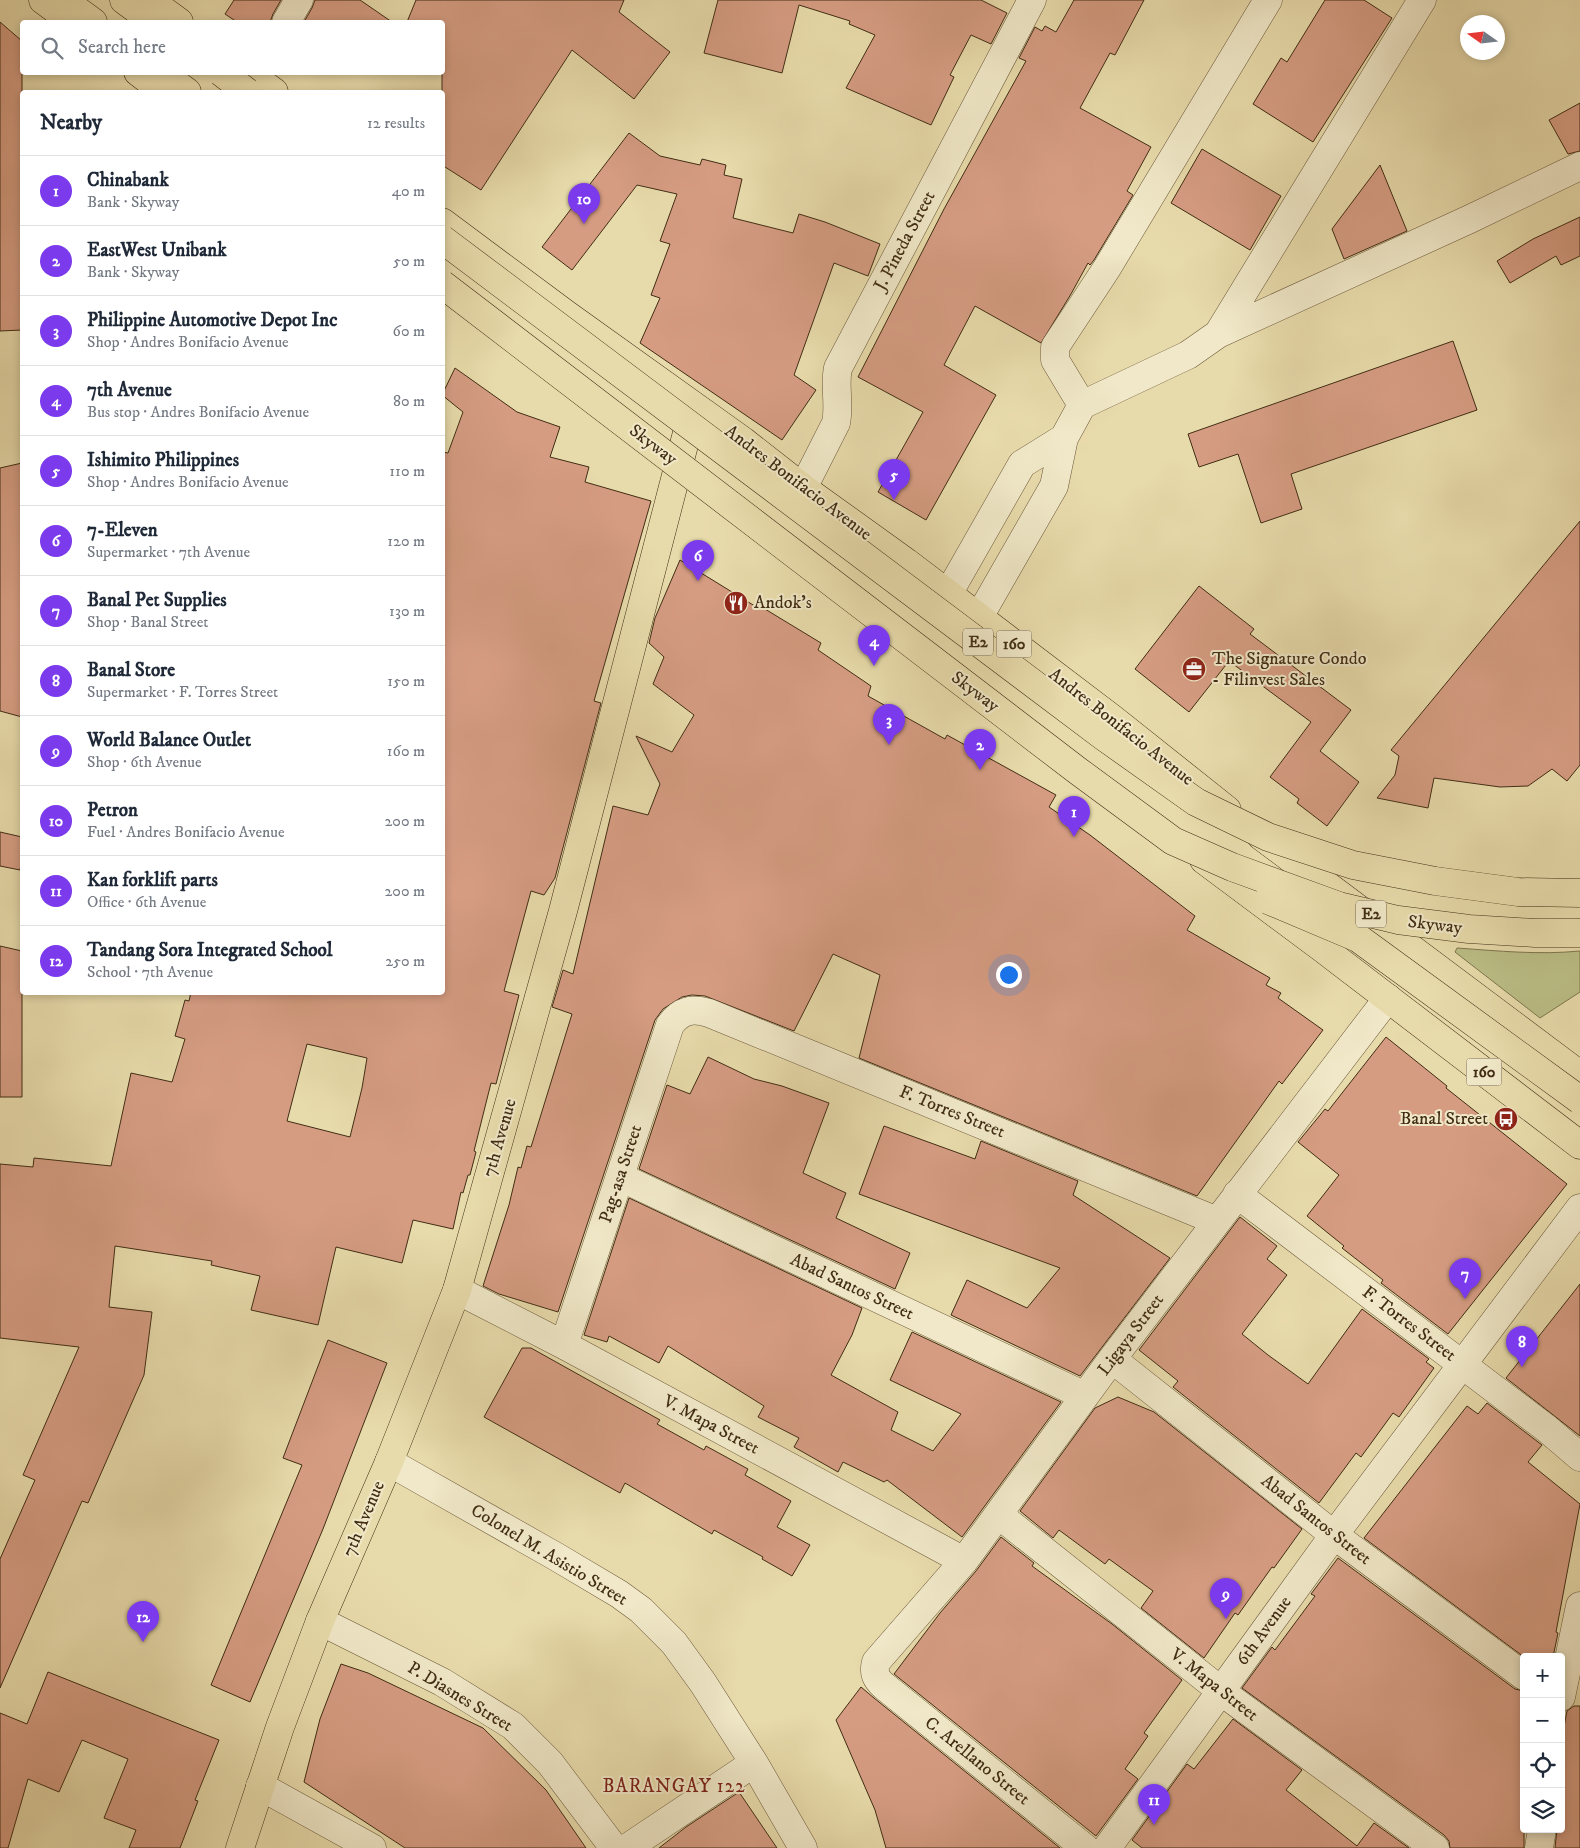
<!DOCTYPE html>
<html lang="en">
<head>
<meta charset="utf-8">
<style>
	:root { --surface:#fff; --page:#f6f6f7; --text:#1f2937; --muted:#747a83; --line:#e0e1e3; --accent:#7c3aed }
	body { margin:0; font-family:"IM FELL DW Pica",serif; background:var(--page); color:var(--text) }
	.controls { position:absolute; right:15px; bottom:15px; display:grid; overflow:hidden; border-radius:5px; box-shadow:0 2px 8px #0003 }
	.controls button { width:45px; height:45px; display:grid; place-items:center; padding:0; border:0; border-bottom:1px solid var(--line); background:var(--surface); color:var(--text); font:25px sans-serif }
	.compass { position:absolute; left:1460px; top:15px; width:45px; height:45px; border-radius:50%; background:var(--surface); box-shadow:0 2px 8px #0003; rotate:284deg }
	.you { position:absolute; left:1008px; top:974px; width:18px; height:18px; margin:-12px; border:4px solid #fff; border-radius:50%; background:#1a73e8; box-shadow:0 0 0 8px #1a73e833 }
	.badge { display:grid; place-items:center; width:32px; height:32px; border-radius:50%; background:var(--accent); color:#fff; font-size:16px; font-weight:700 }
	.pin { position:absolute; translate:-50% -41px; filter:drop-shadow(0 1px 2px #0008) }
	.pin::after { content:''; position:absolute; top:26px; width:18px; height:15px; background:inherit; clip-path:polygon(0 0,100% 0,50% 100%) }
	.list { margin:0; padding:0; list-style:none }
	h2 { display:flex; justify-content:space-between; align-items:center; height:65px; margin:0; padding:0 20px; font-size:21px }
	h2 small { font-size:16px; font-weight:400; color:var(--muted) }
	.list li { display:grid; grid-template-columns:32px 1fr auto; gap:15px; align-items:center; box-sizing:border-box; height:70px; padding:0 20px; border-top:1px solid var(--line) }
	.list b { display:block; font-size:19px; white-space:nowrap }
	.list p { margin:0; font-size:16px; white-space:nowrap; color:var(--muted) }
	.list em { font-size:16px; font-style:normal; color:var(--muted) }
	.icon { flex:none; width:28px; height:28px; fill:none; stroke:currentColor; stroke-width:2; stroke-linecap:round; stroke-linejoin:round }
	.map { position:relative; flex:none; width:1580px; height:1848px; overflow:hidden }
	.search { position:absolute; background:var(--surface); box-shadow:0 2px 8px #0003; left:20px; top:20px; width:425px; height:55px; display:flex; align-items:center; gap:12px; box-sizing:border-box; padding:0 18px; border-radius:5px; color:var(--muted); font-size:19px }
	.panel { position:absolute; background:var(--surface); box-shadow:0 2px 8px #0003; left:20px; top:90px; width:425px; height:905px; border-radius:5px }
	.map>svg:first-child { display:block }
</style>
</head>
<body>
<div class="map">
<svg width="1580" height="1848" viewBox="0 0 1580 1848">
	<rect width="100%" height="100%" fill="#e8dbab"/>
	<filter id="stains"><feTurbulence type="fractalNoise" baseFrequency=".004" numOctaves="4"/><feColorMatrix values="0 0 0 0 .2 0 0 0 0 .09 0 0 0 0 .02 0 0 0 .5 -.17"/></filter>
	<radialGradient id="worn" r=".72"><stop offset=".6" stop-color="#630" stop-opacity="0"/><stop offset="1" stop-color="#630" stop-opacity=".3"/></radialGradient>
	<path fill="#bbbe86" stroke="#7e764d" d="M 1457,948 C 1499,951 1539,955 1580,951 L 1580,992 L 1540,1018 L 1455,952 Z"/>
	<path fill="#d59c82" stroke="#412d14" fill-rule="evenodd" d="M 234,0 L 281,0 L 273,14 L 270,22 L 237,22 L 225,14 Z
		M 315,0 L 360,0 L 392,22 L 304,22 L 312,8 Z
		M 416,0 L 624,0 L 619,12 L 670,52 L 634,99 L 572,50 L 481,190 L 442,165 L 442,22 L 407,22 Z
		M 718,0 L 981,0 L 1007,13 L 991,44 L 971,35 L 950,75 L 954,77 L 931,125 L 846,88 L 875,35 L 849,24 L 850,21 L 799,5 L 782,73 L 704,53 Z
		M 1074,0 L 1144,0 L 1115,55 L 1110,53 L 1080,108 L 1151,147 L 1127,191 L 1133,195 L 1094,260 L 1090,265 L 1088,263 L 1071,294 L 1041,343 L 975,306 L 944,365 L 996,395 L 926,520 L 878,492 L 923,412 L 858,377 L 944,209 L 1026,61 L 1019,58 L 1035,27 L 1042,31 L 1045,26 L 1056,32 Z
		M 1325,0 L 1364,0 L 1392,18 L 1313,142 L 1253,104 L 1281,58 L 1287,62 Z
		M 0,22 L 22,41 L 22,330 L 0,331 Z
		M 1580,103 L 1580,151 L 1568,154 L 1549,120 Z
		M 629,133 L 660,156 L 700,165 L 702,159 L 726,165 L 724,175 L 742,179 L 733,218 L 793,233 L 799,214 L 825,222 L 880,244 L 868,276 L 834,263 L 794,375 L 816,390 L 782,440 L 640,343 L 660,298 L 651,295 L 670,244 L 660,241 L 677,194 L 637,185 L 572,270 L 542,247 Z
		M 1202,149 L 1281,196 L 1250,250 L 1171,203 Z
		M 1380,165 L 1407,231 L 1344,259 L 1332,229 Z
		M 1580,217 L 1580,256 L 1561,265 L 1556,256 L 1510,283 L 1497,261 L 1533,239 Z
		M 1453,341 L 1477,410 L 1291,474 L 1302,509 L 1261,523 L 1238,454 L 1199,467 L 1188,434 Z
		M 455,368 L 517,412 L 560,427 L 550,457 L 589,467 L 585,482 L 651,501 L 594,701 L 601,703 L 555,878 L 544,895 L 531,891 L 504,991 L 519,995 L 496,1084 L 491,1083 L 474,1151 L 476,1152 L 470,1175 L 468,1175 L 463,1193 L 461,1192 L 453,1229 L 413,1220 L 402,1263 L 336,1247 L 318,1325 L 251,1310 L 260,1276 L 211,1265 L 212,1261 L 115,1246 L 109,1307 L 152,1312 L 144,1375 L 88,1503 L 82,1501 L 0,1688 L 0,1559 L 35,1480 L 23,1475 L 79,1347 L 0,1338 L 0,1164 L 33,1167 L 34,1158 L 111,1166 L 131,1073 L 172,1082 L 185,1039 L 175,1036 L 185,1000 L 189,1001 L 191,992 L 442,992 L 442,452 L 448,453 L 463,412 L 442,395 ZM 307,1044 L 367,1058 L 362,1088 L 350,1137 L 287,1121 Z
		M 22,463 L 22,717 L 0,711 L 0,468 Z
		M 1580,521 L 1580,765 L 1567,781 L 1552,769 L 1528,786 L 1500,787 L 1434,778 L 1428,808 L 1377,798 L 1395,775 L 1399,756 L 1391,750 Z
		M 680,560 L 758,608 L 760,606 L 821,643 L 818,650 L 871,686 L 868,696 L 945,739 L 947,735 L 1056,795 L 1049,807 L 1090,835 L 1195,916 L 1187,930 L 1270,978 L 1266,985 L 1281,993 L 1278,998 L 1323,1030 L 1282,1084 L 1279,1081 L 1197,1196 L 859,1058 L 880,975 L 833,954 L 794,1031 L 705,996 L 692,995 L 682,997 L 663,1009 L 655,1020 L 558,1312 L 499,1294 L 483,1286 L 509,1205 L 518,1167 L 521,1168 L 527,1146 L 531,1147 L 572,1014 L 552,1007 L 563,970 L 573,974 L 613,806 L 648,815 L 660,784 L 636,736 L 672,752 L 694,715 L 653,684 L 664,657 L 649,643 L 655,618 Z
		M 1199,586 L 1254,629 L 1250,634 L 1351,710 L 1320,751 L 1359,782 L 1327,826 L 1297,803 L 1299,799 L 1270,777 L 1311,722 L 1229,661 L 1189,712 L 1135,669 Z
		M 0,832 L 22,837 L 22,857 L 20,870 L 0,866 Z
		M 0,946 L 22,951 L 22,1097 L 0,1097 Z
		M 1386,1037 L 1447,1086 L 1446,1088 L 1567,1184 L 1448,1334 L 1381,1283 L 1383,1280 L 1342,1248 L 1344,1246 L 1307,1216 L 1339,1175 L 1298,1142 L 1325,1109 L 1328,1111 Z
		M 708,1057 L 754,1079 L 782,1086 L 829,1103 L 803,1173 L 846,1193 L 836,1218 L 910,1253 L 895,1289 L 639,1169 L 667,1085 L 690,1094 Z
		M 884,1126 L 975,1159 L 981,1141 L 1078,1181 L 1073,1195 L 1170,1258 L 1080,1376 L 951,1315 L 967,1280 L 1027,1308 L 1060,1268 L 859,1194 Z
		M 629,1198 L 862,1308 L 852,1335 L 831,1375 L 898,1412 L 891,1430 L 933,1451 L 961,1414 L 890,1380 L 912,1332 L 1061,1402 L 962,1537 L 887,1480 L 884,1482 L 843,1462 L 838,1472 L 794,1447 L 799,1438 L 758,1417 L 764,1406 L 668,1346 L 659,1363 L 609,1336 L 607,1342 L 584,1335 Z
		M 1240,1217 L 1277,1246 L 1267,1259 L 1287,1275 L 1242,1334 L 1268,1355 L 1308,1384 L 1362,1309 L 1429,1359 L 1426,1362 L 1434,1368 L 1399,1417 L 1393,1413 L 1361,1457 L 1356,1453 L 1319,1503 L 1173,1387 L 1178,1381 L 1139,1350 Z
		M 1580,1284 L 1580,1436 L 1506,1378 Z
		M 328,1340 L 387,1363 L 323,1529 L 250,1702 L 211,1685 L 302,1465 L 283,1458 Z
		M 522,1348 L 531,1348 L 660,1420 L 657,1424 L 704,1450 L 706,1446 L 748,1469 L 745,1475 L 791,1501 L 777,1527 L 810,1545 L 792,1576 L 762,1559 L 763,1557 L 714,1530 L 712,1534 L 625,1483 L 620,1493 L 484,1417 Z
		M 1118,1397 L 1154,1412 L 1302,1529 L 1274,1568 L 1272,1567 L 1238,1615 L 1235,1613 L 1204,1658 L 1141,1608 L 1153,1591 L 1109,1559 L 1105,1564 L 1059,1530 L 1053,1538 L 1020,1511 L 1095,1408 Z
		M 1487,1403 L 1542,1445 L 1528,1462 L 1580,1504 L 1556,1632 L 1558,1633 L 1553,1657 L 1524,1657 L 1364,1538 L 1467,1406 L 1478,1414 Z
		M 1001,1537 L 1034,1563 L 1032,1566 L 1112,1624 L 1182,1680 L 1144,1733 L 1148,1736 L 1125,1769 L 1138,1779 L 1096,1836 L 894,1674 L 940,1613 L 976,1571 Z
		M 1338,1558 L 1515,1689 L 1524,1691 L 1524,1848 L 1450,1848 L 1449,1841 L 1444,1835 L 1242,1688 L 1272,1647 L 1275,1650 L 1315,1596 L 1311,1594 Z
		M 341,1664 L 368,1673 L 483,1728 L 546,1790 L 586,1848 L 405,1848 L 304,1782 L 320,1719 Z
		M 48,1672 L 219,1740 L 195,1800 L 198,1801 L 180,1848 L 129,1848 L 136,1830 L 104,1818 L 128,1759 L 82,1740 L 59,1792 L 28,1779 L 8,1848 L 0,1848 L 0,1713 L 27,1724 Z
		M 861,1687 L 874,1698 L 1060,1848 L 886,1848 L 875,1810 L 836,1720 Z
		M 1574,1706 L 1580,1706 L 1580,1848 L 1555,1848 L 1557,1829 L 1561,1829 L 1561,1742 L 1567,1711 Z
		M 1233,1719 L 1302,1770 L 1286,1790 L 1357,1846 L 1374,1823 L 1409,1848 L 1142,1848 L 1132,1840 L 1187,1764 L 1194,1769 Z
		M 739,1792 L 777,1848 L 659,1848 L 686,1827 Z"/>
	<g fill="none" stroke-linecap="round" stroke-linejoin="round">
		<g stroke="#6b583a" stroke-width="29">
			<path id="minor" d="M 286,22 L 299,0
				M 1218,334 L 1422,0
				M 1082,405 L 1055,360 L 1055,347 L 1107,268 L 1268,0
				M 803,488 L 836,423 C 840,404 834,386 838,368 L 1032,0
				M 948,594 L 1022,464 L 1064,438
				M 979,617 L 1054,486 L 1064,438 L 1082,405 L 1188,355 L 1218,334 L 1470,219 L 1580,166
				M 620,1177 L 1085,1396
				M 1237,1194 L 1546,1428 L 1580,1457
				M 457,1290 L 564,1345 L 964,1561
				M 564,1345 L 670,1025 C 681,1010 692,1008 709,1013 L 1217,1221
				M 1112,1359 L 1334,1535 L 1524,1676
				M 389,1462 L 555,1556 L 619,1594 L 641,1610 L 674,1643 L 703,1683 L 754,1763 L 803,1848
				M 999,1515 L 1230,1698 L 1435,1848
				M 320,1621 L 442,1682 L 513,1726 L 550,1763 L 614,1848
				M 1561,1697 L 1580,1606
				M 260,1786 L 372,1848
				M 627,1848 L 754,1763
				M 1085,1848 L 884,1686 C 876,1679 873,1673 876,1662 L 964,1561 L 1112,1359 L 1388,998
				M 1107,1848 L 1334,1535 L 1580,1208
				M 1539,1848 L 1542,1829"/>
		</g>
		<g stroke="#412d14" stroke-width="29">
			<path id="major" d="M 43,0 L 73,22
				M 149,0 L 179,22
				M 138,72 L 164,92
				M 247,72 L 274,92
				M 442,222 L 567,315 L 743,441 L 803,488 L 906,562 L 1114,720 L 1227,810
				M 1261,836 L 1580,1075
				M 1204,860 L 1322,948 L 1580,1145
				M 240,1848 L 280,1727 L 320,1621 L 389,1462 L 457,1290 L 563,911 L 694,406"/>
		</g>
		<g stroke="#412d14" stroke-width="29">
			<path id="highway" d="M 63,0 L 93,22
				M 124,0 L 154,22
				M 160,72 L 187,92"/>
		</g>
		<use href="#minor" stroke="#f0e8c8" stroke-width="28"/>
		<use href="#major" stroke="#e8dbab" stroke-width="28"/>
		<use href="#highway" stroke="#e8dbab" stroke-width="28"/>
		<g stroke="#412d14" stroke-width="29" stroke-linecap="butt">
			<path id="highway-bridge" d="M 221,72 L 247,92
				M 442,239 L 1103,736 L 1196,802 L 1268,837 L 1353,865 L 1435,881 L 1518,892 L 1580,893
				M 442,284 L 1078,771 L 1173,841 L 1232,867 L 1339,906 L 1398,920 L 1469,929 L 1535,933 L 1580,933
				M 1268,900 L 1358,938 L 1580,1100"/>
		</g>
		<use href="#highway-bridge" stroke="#e8dbab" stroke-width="28"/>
	</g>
	<defs>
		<g id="restaurant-disc" transform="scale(1.25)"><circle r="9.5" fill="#8f2418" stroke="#f0e8c8"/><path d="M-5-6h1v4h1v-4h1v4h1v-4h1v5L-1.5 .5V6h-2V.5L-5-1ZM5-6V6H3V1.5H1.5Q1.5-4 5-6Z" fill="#fff"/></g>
		<g id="office-disc" transform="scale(1.25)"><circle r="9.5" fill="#8f2418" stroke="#f0e8c8"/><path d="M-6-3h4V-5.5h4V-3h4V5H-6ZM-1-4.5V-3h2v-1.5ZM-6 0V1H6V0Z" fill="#fff"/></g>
		<g id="bus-disc" transform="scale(1.25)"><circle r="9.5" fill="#8f2418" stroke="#f0e8c8"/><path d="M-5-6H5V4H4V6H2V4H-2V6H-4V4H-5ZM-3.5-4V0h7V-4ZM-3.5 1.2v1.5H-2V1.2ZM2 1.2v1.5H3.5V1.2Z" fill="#fff"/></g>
	</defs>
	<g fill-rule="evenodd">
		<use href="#restaurant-disc" x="736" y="603"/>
		<use href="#office-disc" x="1194" y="669"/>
		<use href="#bus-disc" x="1506" y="1119"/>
	</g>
	<g text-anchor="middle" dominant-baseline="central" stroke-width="4" stroke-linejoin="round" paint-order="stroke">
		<g fill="#f0e8c8" stroke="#76654a" stroke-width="1">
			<rect x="963" y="628.5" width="30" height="27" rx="4"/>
			<rect x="996.5" y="630.5" width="35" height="27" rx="4"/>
			<rect x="1356" y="900.5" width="30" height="27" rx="4"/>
			<rect x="1466.5" y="1058.5" width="35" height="27" rx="4"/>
		</g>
		<g font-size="16" font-weight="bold" fill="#412d14">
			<text x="978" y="642">E2</text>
			<text x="1014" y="644">160</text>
			<text x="1371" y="914">E2</text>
			<text x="1484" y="1072">160</text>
		</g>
		<g font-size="18" fill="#412d14" stroke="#f0e8c8">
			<text transform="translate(905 241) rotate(-62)">J. Pineda Street</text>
			<text transform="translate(653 445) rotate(37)">Skyway</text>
			<text transform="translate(798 483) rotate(37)">Andres Bonifacio Avenue</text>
			<text transform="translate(975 692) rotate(37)">Skyway</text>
			<text transform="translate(1121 727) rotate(38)">Andres Bonifacio Avenue</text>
			<text transform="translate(1435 925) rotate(7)">Skyway</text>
			<text transform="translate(952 1112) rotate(22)">F. Torres Street</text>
			<text transform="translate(500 1138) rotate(-74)">7th Avenue</text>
			<text transform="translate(621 1174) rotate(-72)">Pag-asa Street</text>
			<text transform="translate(852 1287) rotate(25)">Abad Santos Street</text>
			<text transform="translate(1409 1324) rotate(37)">F. Torres Street</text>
			<text transform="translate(1131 1335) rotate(-53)">Ligaya Street</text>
			<text transform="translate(711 1425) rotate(28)">V. Mapa Street</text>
			<text transform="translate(364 1519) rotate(-67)">7th Avenue</text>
			<text transform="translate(1316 1520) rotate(38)">Abad Santos Street</text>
			<text transform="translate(549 1555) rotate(31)">Colonel M. Asistio Street</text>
			<text transform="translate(1264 1631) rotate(-54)">6th Avenue</text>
			<text transform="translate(1214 1685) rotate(38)">V. Mapa Street</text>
			<text transform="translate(460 1697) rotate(31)">P. Diasnes Street</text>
			<text transform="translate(977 1761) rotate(39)">C. Arellano Street</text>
		</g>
		<g font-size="18" fill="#412d14" stroke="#f0e8c8" text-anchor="start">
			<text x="754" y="603">Andok's</text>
			<text x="1212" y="659">The Signature Condo<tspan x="1212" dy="21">- Filinvest Sales</tspan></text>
			<text x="1488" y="1119" text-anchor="end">Banal Street</text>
		</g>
		<g font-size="19" letter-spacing="1" fill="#7a1f14" stroke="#f0e8c8">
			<text x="674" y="1786">BARANGAY 122</text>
		</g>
	</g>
	<rect width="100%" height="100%" filter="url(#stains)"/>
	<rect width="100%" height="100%" fill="url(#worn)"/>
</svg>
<div class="controls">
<button>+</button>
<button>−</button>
<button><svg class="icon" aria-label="locate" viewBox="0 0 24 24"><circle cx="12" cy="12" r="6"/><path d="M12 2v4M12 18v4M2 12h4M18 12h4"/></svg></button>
<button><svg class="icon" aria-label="layers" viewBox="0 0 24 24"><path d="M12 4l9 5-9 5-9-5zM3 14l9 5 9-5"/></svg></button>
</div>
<svg class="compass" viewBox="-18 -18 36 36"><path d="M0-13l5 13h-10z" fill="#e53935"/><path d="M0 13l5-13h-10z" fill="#747a83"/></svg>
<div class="you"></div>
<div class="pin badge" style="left:1074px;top:837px">1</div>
<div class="pin badge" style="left:980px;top:770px">2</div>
<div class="pin badge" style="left:889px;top:745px">3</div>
<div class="pin badge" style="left:874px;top:666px">4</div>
<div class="pin badge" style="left:894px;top:500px">5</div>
<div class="pin badge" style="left:698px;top:581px">6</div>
<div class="pin badge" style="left:1465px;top:1299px">7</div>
<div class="pin badge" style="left:1522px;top:1367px">8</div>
<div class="pin badge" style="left:1226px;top:1619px">9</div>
<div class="pin badge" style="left:584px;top:224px">10</div>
<div class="pin badge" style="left:1154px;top:1825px">11</div>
<div class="pin badge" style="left:143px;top:1642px">12</div>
<div class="search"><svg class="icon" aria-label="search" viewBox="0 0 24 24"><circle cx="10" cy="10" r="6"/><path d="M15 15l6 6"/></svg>Search here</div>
<section class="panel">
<h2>Nearby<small>12 results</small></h2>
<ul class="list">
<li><span class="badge">1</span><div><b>Chinabank</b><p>Bank · Skyway</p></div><em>40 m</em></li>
<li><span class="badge">2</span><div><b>EastWest Unibank</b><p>Bank · Skyway</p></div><em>50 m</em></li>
<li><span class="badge">3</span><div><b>Philippine Automotive Depot Inc</b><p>Shop · Andres Bonifacio Avenue</p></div><em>60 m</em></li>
<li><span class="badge">4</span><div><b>7th Avenue</b><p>Bus stop · Andres Bonifacio Avenue</p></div><em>80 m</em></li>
<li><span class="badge">5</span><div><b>Ishimito Philippines</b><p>Shop · Andres Bonifacio Avenue</p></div><em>110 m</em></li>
<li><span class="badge">6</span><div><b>7-Eleven</b><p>Supermarket · 7th Avenue</p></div><em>120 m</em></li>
<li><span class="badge">7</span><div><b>Banal Pet Supplies</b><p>Shop · Banal Street</p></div><em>130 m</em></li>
<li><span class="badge">8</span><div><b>Banal Store</b><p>Supermarket · F. Torres Street</p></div><em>150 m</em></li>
<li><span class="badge">9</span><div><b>World Balance Outlet</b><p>Shop · 6th Avenue</p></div><em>160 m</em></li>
<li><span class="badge">10</span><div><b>Petron</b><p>Fuel · Andres Bonifacio Avenue</p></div><em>200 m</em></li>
<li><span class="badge">11</span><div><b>Kan forklift parts</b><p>Office · 6th Avenue</p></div><em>200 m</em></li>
<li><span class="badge">12</span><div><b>Tandang Sora Integrated School</b><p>School · 7th Avenue</p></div><em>250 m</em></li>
</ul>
</section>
</div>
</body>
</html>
